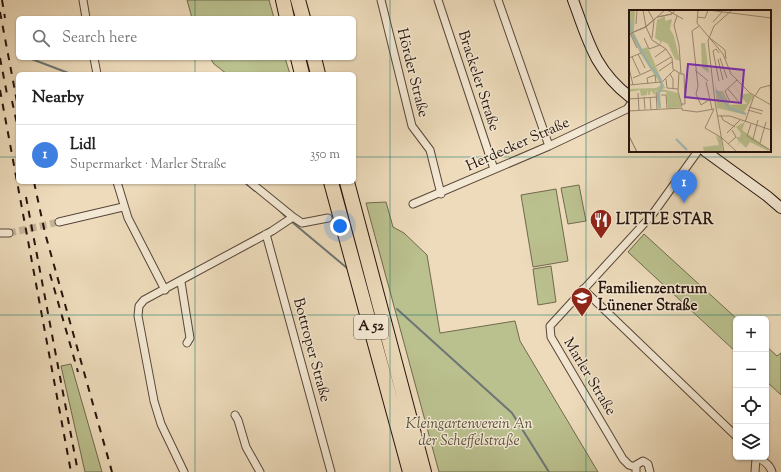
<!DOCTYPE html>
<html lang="en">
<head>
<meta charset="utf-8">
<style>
	:root { --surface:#fff; --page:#f2f2f2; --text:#222; --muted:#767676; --line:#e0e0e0; --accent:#db2777 }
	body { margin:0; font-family:"Sorts Mill Goudy",serif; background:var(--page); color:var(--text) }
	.controls { position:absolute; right:12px; bottom:12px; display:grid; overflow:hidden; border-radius:6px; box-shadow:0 1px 3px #0004 }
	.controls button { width:36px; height:36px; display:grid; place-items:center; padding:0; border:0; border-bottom:1px solid var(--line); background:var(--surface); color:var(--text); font:20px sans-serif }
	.you { position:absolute; left:340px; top:226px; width:14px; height:14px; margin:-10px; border:3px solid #fff; border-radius:50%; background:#1a73e8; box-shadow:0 0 0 6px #1a73e833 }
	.badge { display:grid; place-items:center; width:26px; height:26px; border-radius:50%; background:var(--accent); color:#fff; font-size:13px; font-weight:700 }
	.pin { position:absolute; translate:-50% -33px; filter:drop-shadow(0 1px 2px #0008) }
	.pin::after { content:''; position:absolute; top:21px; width:14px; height:12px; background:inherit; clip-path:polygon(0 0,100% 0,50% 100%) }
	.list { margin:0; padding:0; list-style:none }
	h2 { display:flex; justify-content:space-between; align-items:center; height:52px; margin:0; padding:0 16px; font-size:17px }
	h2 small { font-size:13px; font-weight:400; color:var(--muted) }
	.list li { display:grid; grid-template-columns:26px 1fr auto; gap:12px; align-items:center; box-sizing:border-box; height:60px; padding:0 16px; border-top:1px solid var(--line) }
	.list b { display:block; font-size:15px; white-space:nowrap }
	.list p { margin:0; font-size:13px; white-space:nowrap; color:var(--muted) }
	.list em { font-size:13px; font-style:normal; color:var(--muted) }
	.icon { flex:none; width:22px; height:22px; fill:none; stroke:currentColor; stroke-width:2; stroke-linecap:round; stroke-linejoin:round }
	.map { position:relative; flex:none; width:781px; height:472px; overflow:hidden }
	.search { position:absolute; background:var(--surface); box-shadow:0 1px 3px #0004; left:16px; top:16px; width:340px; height:44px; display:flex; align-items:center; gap:10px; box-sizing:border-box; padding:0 14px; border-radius:6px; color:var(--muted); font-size:15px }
	.panel { position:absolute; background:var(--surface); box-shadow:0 1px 3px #0004; left:16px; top:72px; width:340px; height:112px; border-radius:6px }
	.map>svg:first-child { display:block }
</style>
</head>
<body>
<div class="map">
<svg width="781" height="472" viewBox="0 0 781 472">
	<rect width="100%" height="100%" fill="#eddbbb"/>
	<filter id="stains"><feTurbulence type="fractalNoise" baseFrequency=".005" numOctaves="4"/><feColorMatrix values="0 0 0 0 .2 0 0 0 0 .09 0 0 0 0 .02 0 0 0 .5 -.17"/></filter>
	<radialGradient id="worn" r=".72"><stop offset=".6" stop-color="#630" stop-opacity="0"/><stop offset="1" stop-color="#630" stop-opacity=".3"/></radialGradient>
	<path fill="#bac08e" stroke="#706a4d" d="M 187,0 L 269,0 L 274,18 L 192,18 Z
		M 210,58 L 285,58 L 290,74 L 227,74 L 214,64 Z
		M 579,185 L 586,221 L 568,224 L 561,188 Z
		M 556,189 L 568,261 L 533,267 L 521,195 Z
		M 386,202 L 393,227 L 404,233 L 427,255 L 440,333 L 515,321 L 520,341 L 598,472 L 439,472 L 366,203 Z
		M 644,234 L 737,319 L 736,352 L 628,252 Z
		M 551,266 L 556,302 L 538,305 L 533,269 Z
		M 766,346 L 777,356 L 781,353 L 781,395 L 766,381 Z
		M 71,364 L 102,472 L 85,472 L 61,366 Z"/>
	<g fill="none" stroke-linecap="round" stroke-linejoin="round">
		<path stroke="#6d7674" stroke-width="2" d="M 29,58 L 71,74
			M 244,182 L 255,191
			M 276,207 L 285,216
			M 292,222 L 347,268
			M 397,309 L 512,413 L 549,472"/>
		<path stroke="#c5b398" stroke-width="7" stroke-dasharray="7 3.5" stroke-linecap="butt" d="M 9,233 L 59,222"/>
		<g stroke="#584538" stroke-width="9">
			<path id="street" d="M 83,0 L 86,18
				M 381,0 L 412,126 L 430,150 L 441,194
				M 438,0 L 494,169
				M 498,0 L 549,146
				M 94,58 L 97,74
				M 117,182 L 128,218 L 165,290
				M 250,182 L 293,217
				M 413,204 L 549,146 L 627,109 L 630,105
				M 59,222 L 123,207
				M 0,233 L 9,233
				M 266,234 L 331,472
				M 181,282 L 190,338 L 187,343
				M 583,289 L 736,436
				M 235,415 L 238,420 L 246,447 L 260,472
				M 755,457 C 761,459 770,464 772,472
				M 635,467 L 629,465 L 623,459 L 551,337 L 550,326 L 652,215 L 698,151
				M 184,472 L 161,424 L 154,401 L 138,316 L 139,306 L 144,300 L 272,231 L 293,217 L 302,223 L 328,218
				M 636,472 L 636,465 L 643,461 L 648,464 L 650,472
				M 755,472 L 756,458"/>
		</g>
		<g stroke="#26130c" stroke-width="12">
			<path id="secondary" d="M 573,0 C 588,40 594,69 630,97
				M 705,151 L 767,196 L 781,208"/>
		</g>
		<g stroke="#26130c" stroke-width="16">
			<path id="highway" d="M 283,0 L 287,18
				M 298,0 L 303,18
				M 298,58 L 302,74
				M 314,58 L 318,74
				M 331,182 L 410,472
				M 347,182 L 424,472"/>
		</g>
		<use href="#street" stroke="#f3e8d3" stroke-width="7"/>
		<use href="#secondary" stroke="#f3e8d3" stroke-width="10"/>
		<use href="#highway" stroke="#eddbbb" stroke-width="14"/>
		<path stroke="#26130c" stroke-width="2" stroke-dasharray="7 7" stroke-linecap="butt" d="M 2,0 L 5,18
			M 0,12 L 18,107
			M 0,58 L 8,99
			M 0,90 L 71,472
			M 12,101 L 18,128
			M 34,182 L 45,233 L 112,472
			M 26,197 L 78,472
			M 50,274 L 78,372"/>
	</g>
	<path fill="none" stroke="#0f766e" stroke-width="1" stroke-opacity="0.55" d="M 195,0 L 195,18M 390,0 L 390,472M 586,0 L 586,472M 195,58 L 195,74M 0,157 L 18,157M 354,157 L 781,157M 195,182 L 195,472M 0,315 L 781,315"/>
	<defs>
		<g id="restaurant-pin" transform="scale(1.15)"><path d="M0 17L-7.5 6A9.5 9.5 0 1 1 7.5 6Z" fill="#8f2418" stroke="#f3e8d3"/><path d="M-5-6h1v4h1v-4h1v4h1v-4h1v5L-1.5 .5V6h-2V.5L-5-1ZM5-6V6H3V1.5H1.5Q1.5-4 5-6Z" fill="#fff"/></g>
		<g id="school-pin" transform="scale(1.15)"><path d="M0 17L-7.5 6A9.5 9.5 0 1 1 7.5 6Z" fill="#8f2418" stroke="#f3e8d3"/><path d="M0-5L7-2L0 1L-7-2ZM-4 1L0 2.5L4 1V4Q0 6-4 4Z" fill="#fff"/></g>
	</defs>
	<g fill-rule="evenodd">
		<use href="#restaurant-pin" x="601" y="220"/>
		<use href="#school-pin" x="582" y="298"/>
	</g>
	<g text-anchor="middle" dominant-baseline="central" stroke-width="3" stroke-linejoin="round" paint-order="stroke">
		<rect fill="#f3e8d3" stroke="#645348" stroke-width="1" x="354" y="315" width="34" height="24" rx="3"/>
		<g font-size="14" font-weight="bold" fill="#26130c">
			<text x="371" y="327">A 52</text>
		</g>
		<g font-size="15" fill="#26130c" stroke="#f3e8d3">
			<text transform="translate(412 73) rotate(76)">Hörder Straße</text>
			<text transform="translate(478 81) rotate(72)">Brackeler Straße</text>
			<text transform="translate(518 145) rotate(-24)">Herdecker Straße</text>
			<text transform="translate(311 350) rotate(75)">Bottroper Straße</text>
			<text transform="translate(589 377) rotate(59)">Marler Straße</text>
		</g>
		<g font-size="15" font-weight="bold" fill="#26130c" stroke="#f3e8d3" text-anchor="start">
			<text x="616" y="220">LITTLE STAR</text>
			<text x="598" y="289">Familienzentrum<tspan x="598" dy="17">Lünener Straße</tspan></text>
		</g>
		<g font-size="15" font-style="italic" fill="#5a503a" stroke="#f3e8d3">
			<text x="469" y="424">Kleingartenverein An<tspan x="469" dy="17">der Scheffelstraße</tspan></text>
		</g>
	</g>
	<g transform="translate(629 10)">
		<rect width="142" height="142" fill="#eddbbb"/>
		<path d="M 0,0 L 6,0 L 5,21 L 1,22 ZM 36,6 L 36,11 L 43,9 L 41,19 L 45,26 L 51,51 L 46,49 L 39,34 L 33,31 L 31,35 L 31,31 L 26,28 L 28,10 ZM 5,23 L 13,39 L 18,37 L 20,40 L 15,42 L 20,40 L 36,78 L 33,79 L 49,83 L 53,97 L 39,98 L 37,82 L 31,82 L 32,98 L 29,98 L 27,80 L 25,85 L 22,80 L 21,85 L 19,85 L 18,80 L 18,85 L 12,86 L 11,80 L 0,82 L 0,79 L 27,78 L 32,75 L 11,43 L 2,24 ZM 72,33 L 76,33 L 80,63 L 73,58 ZM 86,73 L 88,81 L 94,81 L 101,95 L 118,94 L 104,75 L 112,85 L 120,83 L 125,86 L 115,102 L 117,105 L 88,98 ZM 116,112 L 113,120 L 140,139 L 139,141 L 121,132 L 117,138 L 111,132 L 107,137 L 110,132 L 107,127 L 111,127 L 112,123 L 107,117 ZM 87,126 L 92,128 L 94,142 L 75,142 L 74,137 L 90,135 Z" fill="#bac08e"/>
		<path fill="none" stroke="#9db8ba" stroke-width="2" d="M 0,9 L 3,22M 3,23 L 21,56 L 31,68 L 33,76 L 29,85 L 31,98M 87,80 L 100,98 L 117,104M 47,129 L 58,140"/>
		<path fill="none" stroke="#9d8b75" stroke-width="1" d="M 14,0 L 17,17 L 23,30 L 37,39 L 43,48 L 44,59 L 52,64M 19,0 L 25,11 L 23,28M 38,0 L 54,9M 69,0 L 68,13 L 94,44 L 102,64 L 121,83 L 142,95M 79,0 L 142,8M 48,6 L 45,15 L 50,35 L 52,64M 29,7 L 43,4M 68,7 L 76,8 L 79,0M 84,12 L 93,2M 7,14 L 8,0M 1,23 L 8,38M 0,24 L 17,17 L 36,0M 0,24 L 16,17 L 28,7 L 43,4 L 46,0M 15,28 L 20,39 L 31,35M 81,28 L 96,40 L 97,49M 9,44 L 16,58M 3,47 L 11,64M 26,47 L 37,39M 0,48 L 12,43M 91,48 L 98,68M 89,49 L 94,70M 27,56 L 42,47M 0,58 L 4,75M 66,60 L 79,71M 30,61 L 43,52M 50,63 L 49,81 L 53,96M 41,64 L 44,69 L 44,78M 52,64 L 55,64 L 56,94 L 53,94M 4,68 L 22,60M 37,69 L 38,78 L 49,79M 90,71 L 84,41 L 87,39 L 90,43M 33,72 L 45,60M 77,72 L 83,99M 19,74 L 18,68 L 26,65 L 27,73M 0,75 L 32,72M 141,75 L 142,88M 69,76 L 63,21 L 70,16M 69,76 L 67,84 L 72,95 L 80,90M 99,79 L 110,92M 27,82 L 28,99M 9,83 L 10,100M 32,85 L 37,85 L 38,98M 126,86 L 131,78 L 142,75M 15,87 L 16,99M 21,87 L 22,99M 0,89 L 28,87M 86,92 L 95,142M 86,92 L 79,31 L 85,16 L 103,0M 101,92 L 96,81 L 108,70M 120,97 L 134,101M 53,98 L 53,100 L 68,102 L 85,99 L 76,118 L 93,128 L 108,142M 119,100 L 133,104M 0,101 L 53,98M 92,105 L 94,110 L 106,117M 89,106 L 101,106 L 142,120M 116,112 L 125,86M 122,114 L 118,126 L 141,140M 98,123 L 111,110M 0,126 L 8,142M 0,126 L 8,142M 124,129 L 129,110M 131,133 L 137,112M 99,134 L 107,127 L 103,120"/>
		<path fill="#7b2cbf" fill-opacity="0.15" stroke="#7b2cbf" stroke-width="2" d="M 59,54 L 115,60 L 112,93 L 56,87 Z"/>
		<rect width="142" height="142" fill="none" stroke="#26130c" stroke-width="2"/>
	</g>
	<rect width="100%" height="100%" filter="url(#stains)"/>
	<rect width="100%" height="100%" fill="url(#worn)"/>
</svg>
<div class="controls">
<button>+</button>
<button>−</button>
<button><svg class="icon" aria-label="locate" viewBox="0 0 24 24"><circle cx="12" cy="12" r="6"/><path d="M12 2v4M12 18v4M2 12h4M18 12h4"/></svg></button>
<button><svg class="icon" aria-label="layers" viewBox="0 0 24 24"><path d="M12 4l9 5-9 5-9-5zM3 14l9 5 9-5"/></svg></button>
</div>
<div class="you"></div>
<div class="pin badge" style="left:684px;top:203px;background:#3f7fe0">1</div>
<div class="search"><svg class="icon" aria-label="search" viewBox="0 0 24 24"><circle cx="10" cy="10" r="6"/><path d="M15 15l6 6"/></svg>Search here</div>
<section class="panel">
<h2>Nearby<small></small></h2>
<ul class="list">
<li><span class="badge" style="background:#3f7fe0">1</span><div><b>Lidl</b><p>Supermarket · Marler Straße</p></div><em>350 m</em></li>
</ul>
</section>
</div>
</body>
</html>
